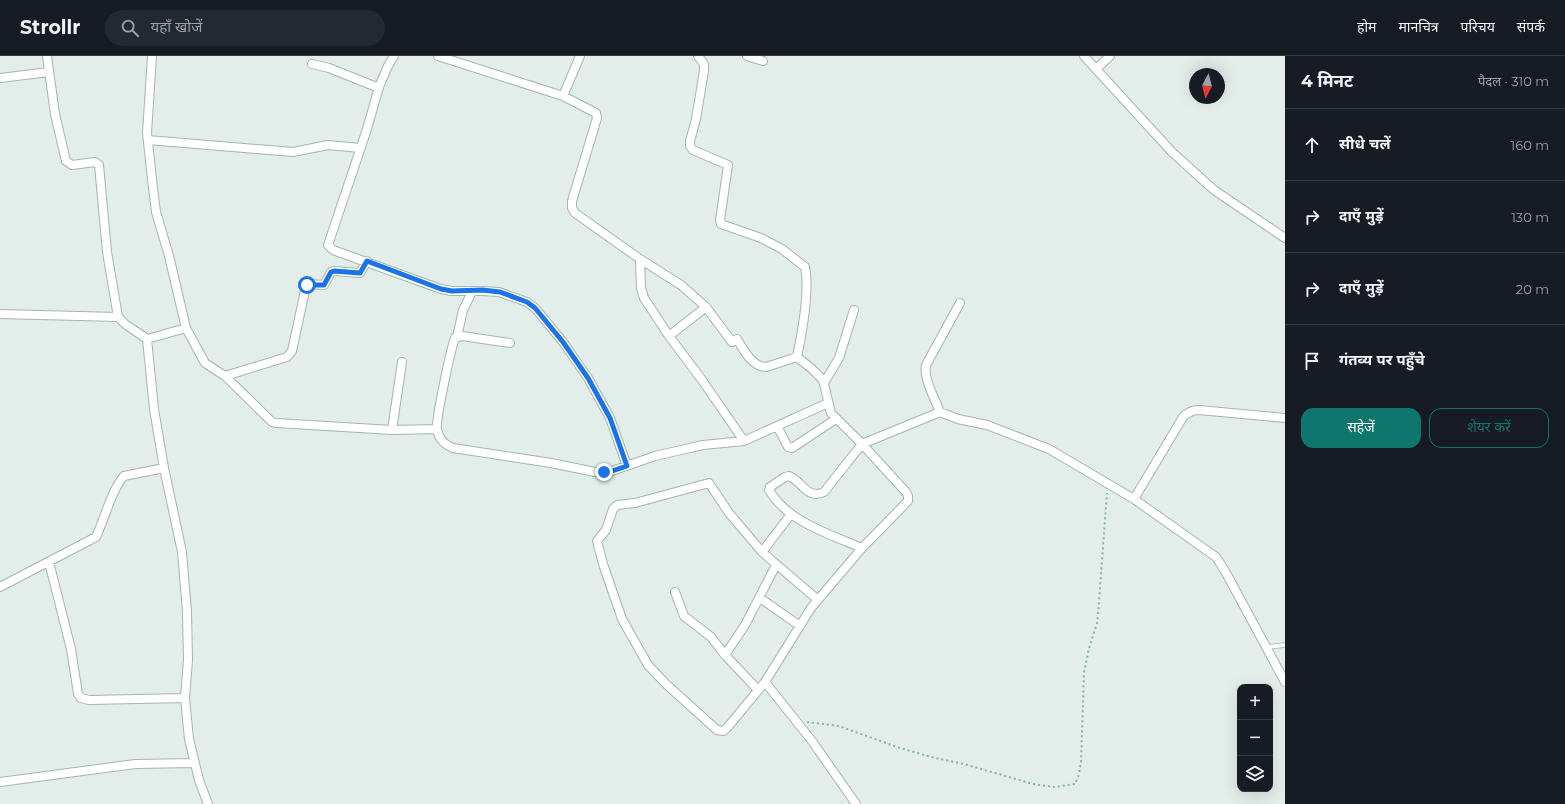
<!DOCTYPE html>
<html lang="hi">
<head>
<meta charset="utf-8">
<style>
	:root { --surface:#171b24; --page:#242831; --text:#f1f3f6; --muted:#9ea1a6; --line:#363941; --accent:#0f766e }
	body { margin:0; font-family:Montserrat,"Noto Sans Devanagari",sans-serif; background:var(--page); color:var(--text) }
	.controls { position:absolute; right:12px; bottom:12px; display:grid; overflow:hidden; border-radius:8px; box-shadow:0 4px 16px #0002 }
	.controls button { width:36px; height:36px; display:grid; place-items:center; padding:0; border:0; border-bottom:1px solid var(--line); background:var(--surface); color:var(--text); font:20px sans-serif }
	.compass { position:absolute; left:1189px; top:12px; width:36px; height:36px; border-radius:50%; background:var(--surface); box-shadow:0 4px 16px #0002; rotate:187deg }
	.stop { position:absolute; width:12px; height:12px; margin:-9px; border:3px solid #1a73e8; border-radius:50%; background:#fff }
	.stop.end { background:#1a73e8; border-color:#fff; box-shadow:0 1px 4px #0008 }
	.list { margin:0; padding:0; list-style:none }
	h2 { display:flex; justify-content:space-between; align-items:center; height:52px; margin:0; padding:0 16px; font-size:17px }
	h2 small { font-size:13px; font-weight:400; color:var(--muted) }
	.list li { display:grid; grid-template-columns:26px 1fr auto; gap:12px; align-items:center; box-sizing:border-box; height:72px; padding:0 16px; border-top:1px solid var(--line) }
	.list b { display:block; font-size:15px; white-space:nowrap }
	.list em { font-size:13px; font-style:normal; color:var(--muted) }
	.actions { display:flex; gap:8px; padding:12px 16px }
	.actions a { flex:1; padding:9px 0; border:1px solid var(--accent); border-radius:12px; text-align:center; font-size:14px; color:var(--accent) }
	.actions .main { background:var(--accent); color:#fff }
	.icon { flex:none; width:22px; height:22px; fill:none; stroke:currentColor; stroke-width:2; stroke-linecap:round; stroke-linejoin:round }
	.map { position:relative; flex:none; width:1285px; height:748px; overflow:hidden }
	header { display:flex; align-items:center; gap:24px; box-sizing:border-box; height:56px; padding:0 20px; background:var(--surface); border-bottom:1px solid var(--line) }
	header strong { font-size:19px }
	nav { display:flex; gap:22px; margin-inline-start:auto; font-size:14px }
	.search { width:280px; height:36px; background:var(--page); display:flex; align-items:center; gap:10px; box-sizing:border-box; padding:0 14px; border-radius:22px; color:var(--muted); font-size:15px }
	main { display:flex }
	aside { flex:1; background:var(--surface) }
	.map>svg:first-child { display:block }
</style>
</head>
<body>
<header>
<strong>Strollr</strong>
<div class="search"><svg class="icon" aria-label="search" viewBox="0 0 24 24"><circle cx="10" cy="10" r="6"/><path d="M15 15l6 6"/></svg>यहाँ खोजें</div>
<nav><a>होम</a><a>मानचित्र</a><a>परिचय</a><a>संपर्क</a></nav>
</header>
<main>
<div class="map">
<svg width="1285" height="748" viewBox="0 0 1285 748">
	<rect width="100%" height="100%" fill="#e3ede9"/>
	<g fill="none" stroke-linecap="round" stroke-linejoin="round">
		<g stroke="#a5b5b1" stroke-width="5.5">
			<path id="service" d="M 1267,591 L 1285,589"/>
		</g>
		<g stroke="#a5b5b1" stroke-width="10">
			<path id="minor" d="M 47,0 L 55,58 L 66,105 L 72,109 L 95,106 L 99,109 L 107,196 L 118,261 L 125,268 L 147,283 L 186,272
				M 152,0 L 147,77 L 153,132 L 156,156 L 169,200 L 186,272 L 205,307 L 225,320 L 272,366 L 277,367 L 392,374 L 437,373
				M 394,0 L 388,10 L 379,31 L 367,73 L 328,189 L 333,194 L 441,233 L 452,235 L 482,235 L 499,236 L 527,246 L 535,252 L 563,286 L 588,322 L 610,362 L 627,410
				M 438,0 L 563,40 L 596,57 L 597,62 L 572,145 L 572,152 L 575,157 L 640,203 L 641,232 L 644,242 L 669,280
				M 698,0 L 704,8 L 704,15 L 696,63 L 690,85 L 690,90 L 693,94 L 728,109 L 720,164 L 721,168 L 761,182 L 782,193 L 805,211 C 810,235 802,277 797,301
				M 747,0 L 763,5
				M 1084,0 L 1172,96 L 1214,134 L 1285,182
				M 312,8 L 329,12 L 379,32
				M 1096,13 L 1110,0
				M 0,22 L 49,16
				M 563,40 L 580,0
				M 148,84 L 293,96 L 328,89 L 360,92
				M 640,203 L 681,229 L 706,251
				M 0,258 L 118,261
				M 457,281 L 463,254 L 472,236
				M 510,287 L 462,280 L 455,282 C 451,292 435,366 437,374 C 439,383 445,389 453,392 L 551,407 L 595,416 L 609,416 L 655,400 L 681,394 L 703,389 L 744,385
				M 225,320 L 287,301 L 292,295 L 306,230 L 309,228 L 324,229 L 331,216 L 334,215 L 360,217 L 367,205
				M 824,327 L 839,302 L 854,254
				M 828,347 L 744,385 L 702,324 L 669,280 L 706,251 L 732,286 L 737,283 C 743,293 752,311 766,311 L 797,301 L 812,313 L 823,324 L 831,357 L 862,388 L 824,436 C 807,444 802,425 789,420 L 785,421 L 770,431 L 769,434 C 788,466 829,478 862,492
				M 940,356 C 935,343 923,322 926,309 L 960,247
				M 777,370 L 788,391 L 792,392 L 836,363
				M 392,374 L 402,306
				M 164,412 L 182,496 L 187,556 L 188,604 L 185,642 L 189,683 L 199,724 L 208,748
				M 1134,443 L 1216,501 L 1225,515 L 1285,626
				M 791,458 L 762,496 L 818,544
				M 762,496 L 729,457 L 709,427 L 635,447 L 617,449 L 613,453 L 606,474 L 597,485 L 603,508 L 622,563 L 648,609 L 666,628 L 717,674 L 723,675 L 727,672 L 765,626
				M 49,506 L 71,593 L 78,638 L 81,642 L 89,644 L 185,642
				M 0,531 L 96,481 C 105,462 111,435 124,420 L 164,412 L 154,353 L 147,283
				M 675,536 L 684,560 L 711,581 L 725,599
				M 760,542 L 800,570
				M 758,634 L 725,599 L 745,569 L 776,509
				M 0,726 L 135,708 L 195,707
				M 856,748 L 812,685 L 765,626 L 811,552 L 862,492 L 908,445 L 908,440 L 906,436 L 862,388 L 940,356 L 958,363 L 987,369 L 1049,393 L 1134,443 L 1183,361 C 1188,356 1192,354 1199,354 L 1285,362"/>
		</g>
		<path stroke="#83b2a6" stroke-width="2" stroke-dasharray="2 3" stroke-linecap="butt" d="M 807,666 L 839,670 L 897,691 L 931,701 L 964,708 L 1033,728 L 1054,731 L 1075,728 L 1079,718 L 1081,707 L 1084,617 L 1089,592 L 1097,567 L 1098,559 L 1107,437"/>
		<use href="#service" stroke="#fff" stroke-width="4"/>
		<use href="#minor" stroke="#fff" stroke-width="8"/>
	</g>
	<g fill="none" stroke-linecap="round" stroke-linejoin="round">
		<path stroke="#1a73e8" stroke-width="5" d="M 307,229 L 324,229 L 331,216 L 334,215 L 360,217 L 367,205 L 441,233 L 452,235 L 482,234 L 500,236 L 527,246 L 535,252 L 563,286 L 588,322 L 610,362 L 627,410 L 609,416 L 604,416"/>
	</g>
</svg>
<div class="controls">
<button>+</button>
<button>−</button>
<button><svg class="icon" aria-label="layers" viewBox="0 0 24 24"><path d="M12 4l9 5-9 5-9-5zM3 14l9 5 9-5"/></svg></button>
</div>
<svg class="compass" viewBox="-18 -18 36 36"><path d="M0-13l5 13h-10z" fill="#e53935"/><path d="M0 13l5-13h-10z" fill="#9ea1a6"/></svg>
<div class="stop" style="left:307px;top:229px"></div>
<div class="stop end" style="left:604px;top:416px"></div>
</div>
<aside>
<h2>4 मिनट<small>पैदल · 310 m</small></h2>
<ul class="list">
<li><svg class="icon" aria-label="ahead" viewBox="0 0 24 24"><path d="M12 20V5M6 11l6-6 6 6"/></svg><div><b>सीधे चलें</b></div><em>160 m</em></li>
<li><svg class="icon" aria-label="right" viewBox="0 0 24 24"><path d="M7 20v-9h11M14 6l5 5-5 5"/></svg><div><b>दाएँ मुड़ें</b></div><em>130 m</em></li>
<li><svg class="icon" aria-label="right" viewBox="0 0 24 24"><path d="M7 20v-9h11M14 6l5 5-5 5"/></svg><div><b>दाएँ मुड़ें</b></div><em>20 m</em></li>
<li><svg class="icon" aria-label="arrive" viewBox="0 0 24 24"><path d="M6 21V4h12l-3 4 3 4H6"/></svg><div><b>गंतव्य पर पहुँचे</b></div></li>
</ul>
<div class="actions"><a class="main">सहेजें</a><a>शेयर करें</a></div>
</aside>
</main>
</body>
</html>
